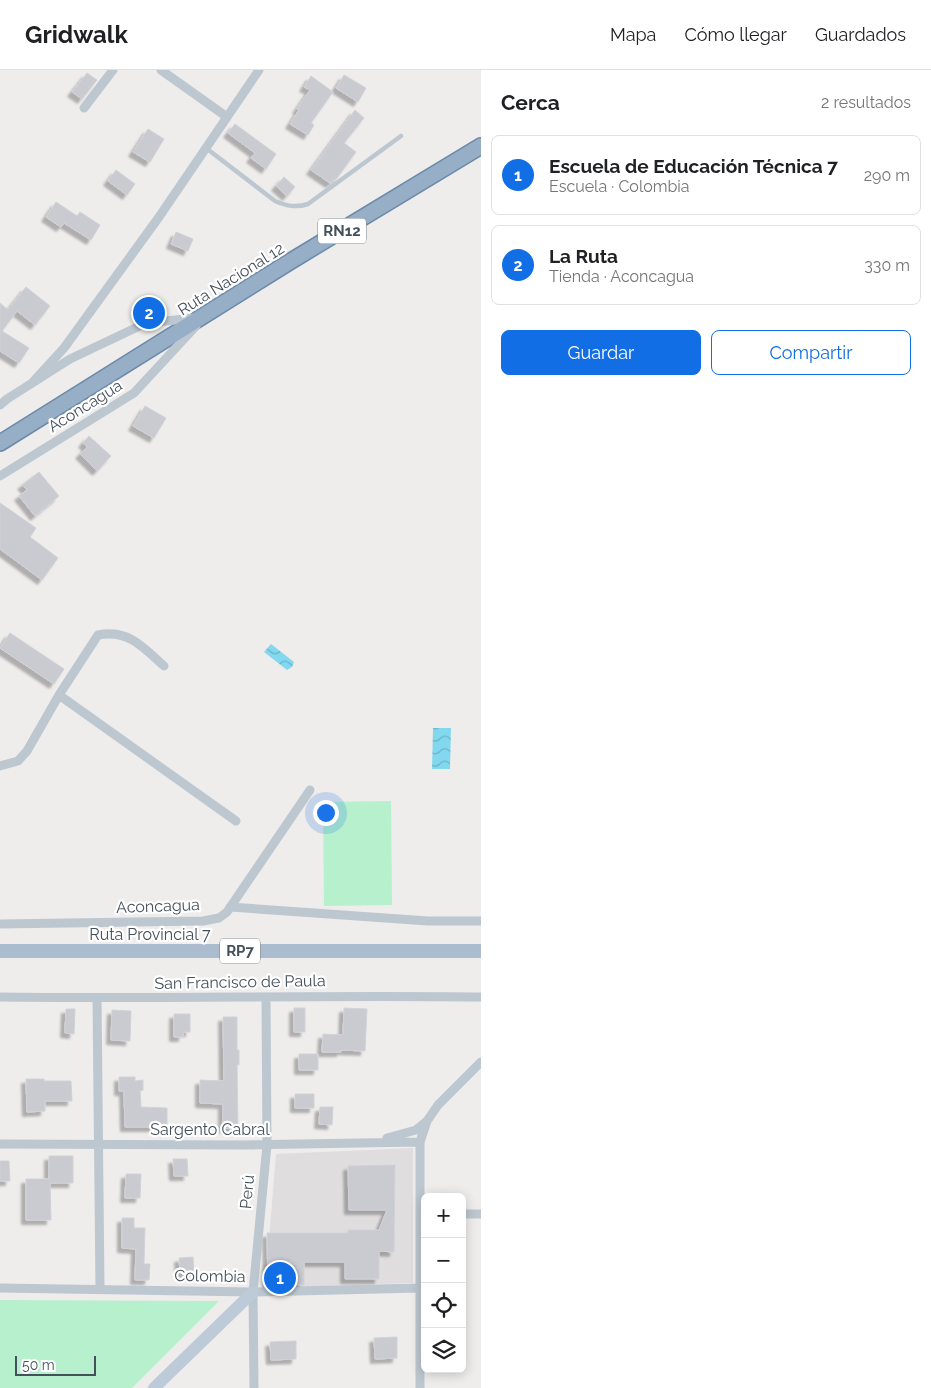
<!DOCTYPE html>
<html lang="es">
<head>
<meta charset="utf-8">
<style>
	:root { --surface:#fff; --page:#f2f2f2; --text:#202124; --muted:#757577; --line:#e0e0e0; --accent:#116ee4 }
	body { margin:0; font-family:Raleway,sans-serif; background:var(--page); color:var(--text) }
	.controls { position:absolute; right:15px; bottom:15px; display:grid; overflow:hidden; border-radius:8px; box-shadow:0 2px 12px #0003 }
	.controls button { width:45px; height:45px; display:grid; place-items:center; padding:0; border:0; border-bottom:1px solid var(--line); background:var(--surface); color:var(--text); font:25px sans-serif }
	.scale { position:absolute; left:15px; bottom:12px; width:81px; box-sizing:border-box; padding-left:5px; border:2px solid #44505a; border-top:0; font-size:14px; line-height:18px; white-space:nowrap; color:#44505a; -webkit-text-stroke:4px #fff; paint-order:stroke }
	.you { position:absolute; left:325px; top:742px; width:18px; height:18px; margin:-12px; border:4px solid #fff; border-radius:50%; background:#1a73e8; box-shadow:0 0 0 8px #1a73e833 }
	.badge { display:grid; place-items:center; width:32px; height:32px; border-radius:50%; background:var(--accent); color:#fff; font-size:16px; font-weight:700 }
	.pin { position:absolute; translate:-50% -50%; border:2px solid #fff; box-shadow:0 1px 5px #0006 }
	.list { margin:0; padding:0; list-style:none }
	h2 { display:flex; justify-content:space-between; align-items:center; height:65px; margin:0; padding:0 20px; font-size:21px }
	h2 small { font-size:16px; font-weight:400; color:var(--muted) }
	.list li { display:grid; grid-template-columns:32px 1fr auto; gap:15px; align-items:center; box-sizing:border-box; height:80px; margin:0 10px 10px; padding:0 10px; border:1px solid var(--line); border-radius:8px }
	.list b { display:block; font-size:19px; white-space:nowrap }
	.list p { margin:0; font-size:16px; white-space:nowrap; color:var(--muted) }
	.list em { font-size:16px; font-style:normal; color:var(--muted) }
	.actions { display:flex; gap:10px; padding:15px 20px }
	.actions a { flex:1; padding:11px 0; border:1px solid var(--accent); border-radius:8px; text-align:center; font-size:18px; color:var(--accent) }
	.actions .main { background:var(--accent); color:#fff }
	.icon { flex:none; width:28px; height:28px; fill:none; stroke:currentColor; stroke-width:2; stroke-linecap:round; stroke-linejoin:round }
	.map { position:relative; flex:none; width:481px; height:1318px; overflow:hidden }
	header { display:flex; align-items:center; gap:30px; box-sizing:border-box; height:70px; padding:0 25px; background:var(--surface); border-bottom:1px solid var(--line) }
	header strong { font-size:24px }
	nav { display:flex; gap:28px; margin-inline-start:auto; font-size:18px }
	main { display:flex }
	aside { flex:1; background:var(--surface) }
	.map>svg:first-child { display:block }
</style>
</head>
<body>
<header>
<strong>Gridwalk</strong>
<nav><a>Mapa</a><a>Cómo llegar</a><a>Guardados</a></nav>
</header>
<main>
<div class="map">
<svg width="481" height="1318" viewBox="0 0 481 1318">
	<defs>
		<pattern id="water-waves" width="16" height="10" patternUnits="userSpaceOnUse" patternTransform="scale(1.25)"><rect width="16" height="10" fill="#82d9ef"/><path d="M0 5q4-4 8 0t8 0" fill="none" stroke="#6cb2c5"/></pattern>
		<filter id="shadow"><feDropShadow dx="-4.5" dy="4.5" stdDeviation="1" flood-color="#0004"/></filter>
	</defs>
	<rect width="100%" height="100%" fill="#efecec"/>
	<path fill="#e0ddde" d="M 413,1078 L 413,1213 L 265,1218 L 276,1084 Z"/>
	<path fill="#b7f0cd" d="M 391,731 L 392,835 L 324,836 L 323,732 Z
		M 0,1230 L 219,1231 L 132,1318 L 0,1318 Z"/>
	<path fill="url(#water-waves)" d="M 271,574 L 294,592 L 292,597 L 287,600 L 264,582 Z
		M 433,658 L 451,658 L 450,699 L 432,699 Z"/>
	<path fill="#c9cbd1" stroke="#d0d2d8" filter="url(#shadow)" d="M 87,3 L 97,10 L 82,29 L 72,22 Z
		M 344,5 L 366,18 L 358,32 L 336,18 Z
		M 311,6 L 333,22 L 311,53 L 314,55 L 308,65 L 290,54 L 299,40 L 297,39 L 310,20 L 304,17 Z
		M 355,40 L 364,48 L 344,73 L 356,82 L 337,108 L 330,113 L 311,100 Z
		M 235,54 L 276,84 L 266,99 L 251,88 L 255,83 L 228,63 Z
		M 148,59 L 164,69 L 150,92 L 133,82 Z
		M 116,100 L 135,114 L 127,125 L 108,111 Z
		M 284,107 L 295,117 L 287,126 L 276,116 Z
		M 56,132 L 77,146 L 80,142 L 100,155 L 91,170 L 64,153 L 61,157 L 46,147 Z
		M 176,162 L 193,169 L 188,181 L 171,174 Z
		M 26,217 L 50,236 L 35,255 L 17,241 L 2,261 L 29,278 L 19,293 L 0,281 L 0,233 L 8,240 Z
		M 145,336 L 166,348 L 154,368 L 133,356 Z
		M 89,366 L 111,386 L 97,401 L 80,384 L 87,377 L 83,373 Z
		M 39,402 L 59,426 L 35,446 L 19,426 L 27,420 L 22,415 Z
		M 0,433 L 36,458 L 30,467 L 58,488 L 42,510 L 0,479 Z
		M 10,563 L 64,599 L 54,614 L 0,578 Z
		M 294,938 L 305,938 L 305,962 L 294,962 Z
		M 344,938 L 367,939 L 365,981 L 341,980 L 341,982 L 322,982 L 323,964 L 343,965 Z
		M 66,939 L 75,939 L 74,964 L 65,963 Z
		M 112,940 L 131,941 L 130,971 L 111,970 Z
		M 174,944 L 190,944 L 190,962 L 183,962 L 183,967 L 174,967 Z
		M 223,947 L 237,947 L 237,980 L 239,980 L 239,995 L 237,995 L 238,1059 L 223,1058 L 223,1034 L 200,1033 L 200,1010 L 224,1011 Z
		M 299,984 L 318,984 L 318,1000 L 299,1000 Z
		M 119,1007 L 135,1007 L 135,1011 L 143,1010 L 143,1020 L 140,1021 L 141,1037 L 167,1038 L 167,1057 L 125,1057 L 124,1021 L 119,1021 Z
		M 26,1009 L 44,1009 L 44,1011 L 71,1011 L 72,1031 L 45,1031 L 45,1041 L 27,1042 Z
		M 295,1024 L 314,1024 L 314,1038 L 295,1038 Z
		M 320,1037 L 333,1037 L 332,1055 L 319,1054 Z
		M 49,1086 L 73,1086 L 73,1113 L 50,1113 L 51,1150 L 26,1150 L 26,1109 L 49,1109 Z
		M 173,1089 L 187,1089 L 188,1106 L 174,1106 Z
		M 0,1091 L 9,1091 L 10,1111 L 0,1111 Z
		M 395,1095 L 394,1182 L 379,1181 L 379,1209 L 345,1209 L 345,1192 L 304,1192 L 304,1215 L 268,1215 L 267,1163 L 348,1163 L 348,1160 L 379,1160 L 387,1140 L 349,1140 L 348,1096 Z
		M 126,1104 L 141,1104 L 140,1128 L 125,1128 Z
		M 122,1148 L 134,1148 L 134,1158 L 145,1158 L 144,1194 L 150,1194 L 149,1210 L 135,1210 L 136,1179 L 122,1178 Z
		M 193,1187 L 194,1203 L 180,1203 L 179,1188 Z
		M 397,1267 L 397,1288 L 375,1289 L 374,1268 Z
		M 296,1271 L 296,1289 L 271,1290 L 270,1272 Z"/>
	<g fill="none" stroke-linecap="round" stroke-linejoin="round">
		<g stroke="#6c8aaa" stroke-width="18">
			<path id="trunk" d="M 0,373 L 291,191 L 481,76"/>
		</g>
		<path stroke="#bcc7d0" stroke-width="4.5" d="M 206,78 L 275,131 C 287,136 296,138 308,134 L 401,66"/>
		<path stroke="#bcc7d0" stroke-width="9" d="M 161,0 L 227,47
			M 84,38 L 113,0
			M 31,314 L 64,278 L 159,147 L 259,0
			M 0,335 L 7,329 L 70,289 L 146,253 L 195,248
			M 0,406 L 134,323 L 196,256
			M 59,625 L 236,751
			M 0,696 L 18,691 L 27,681 L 59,625 L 98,565 C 128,559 143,577 164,596
			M 230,837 L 428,851 L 481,851
			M 0,854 L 203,851 L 219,848 L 227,842 L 310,720
			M 0,927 C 160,929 321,925 481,927
			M 97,928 L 100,1218
			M 387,1068 L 416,1060 L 427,1051 L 438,1035 L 481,992
			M 0,1074 L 243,1075 L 420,1072
			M 462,1144 L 481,1144
			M 0,1218 L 253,1222 L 420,1218
			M 254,1318 L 253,1222 L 267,1075 L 266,928
			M 420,1318 L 420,1072 L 427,1051"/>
		<path stroke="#bdcad7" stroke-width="12" d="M 154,1318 L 253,1222"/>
		<path stroke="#aabccd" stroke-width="14" d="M 0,881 L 481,881"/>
		<use href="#trunk" stroke="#96aec6" stroke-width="15"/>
	</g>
	<g text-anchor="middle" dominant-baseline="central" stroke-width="4.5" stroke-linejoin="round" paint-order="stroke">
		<g fill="#fff" stroke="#7c848c" stroke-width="1">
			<rect x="318" y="148.5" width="48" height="25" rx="4"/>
			<rect x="220" y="868.5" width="40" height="25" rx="4"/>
		</g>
		<g font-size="15" font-weight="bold" fill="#44505a">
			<text x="342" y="161">RN12</text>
			<text x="240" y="881">RP7</text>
		</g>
		<g font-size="16" fill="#44505a" stroke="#fff">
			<text transform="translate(231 209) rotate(-32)">Ruta Nacional 12</text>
			<text transform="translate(85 336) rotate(-32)">Aconcagua</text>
			<text transform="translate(158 836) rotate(-2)">Aconcagua</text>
			<text x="150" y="864">Ruta Provincial 7</text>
			<text transform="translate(240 912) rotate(-1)">San Francisco de Paula</text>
			<text x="210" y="1059">Sargento Cabral</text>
			<text transform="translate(247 1122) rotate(-85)">Perú</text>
			<text transform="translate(210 1206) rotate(1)">Colombia</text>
		</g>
	</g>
</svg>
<div class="controls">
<button>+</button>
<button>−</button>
<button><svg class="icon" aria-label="locate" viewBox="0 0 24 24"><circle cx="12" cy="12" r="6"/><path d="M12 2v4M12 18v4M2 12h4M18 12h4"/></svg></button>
<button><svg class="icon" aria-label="layers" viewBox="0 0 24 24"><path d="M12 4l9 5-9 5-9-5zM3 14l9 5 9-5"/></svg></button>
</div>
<div class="scale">50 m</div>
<div class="you"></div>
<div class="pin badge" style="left:280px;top:1208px">1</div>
<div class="pin badge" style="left:149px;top:243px">2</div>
</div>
<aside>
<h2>Cerca<small>2 resultados</small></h2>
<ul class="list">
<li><span class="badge">1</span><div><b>Escuela de Educación Técnica 7</b><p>Escuela · Colombia</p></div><em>290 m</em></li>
<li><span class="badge">2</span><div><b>La Ruta</b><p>Tienda · Aconcagua</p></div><em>330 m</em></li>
</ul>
<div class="actions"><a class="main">Guardar</a><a>Compartir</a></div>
</aside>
</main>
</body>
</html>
